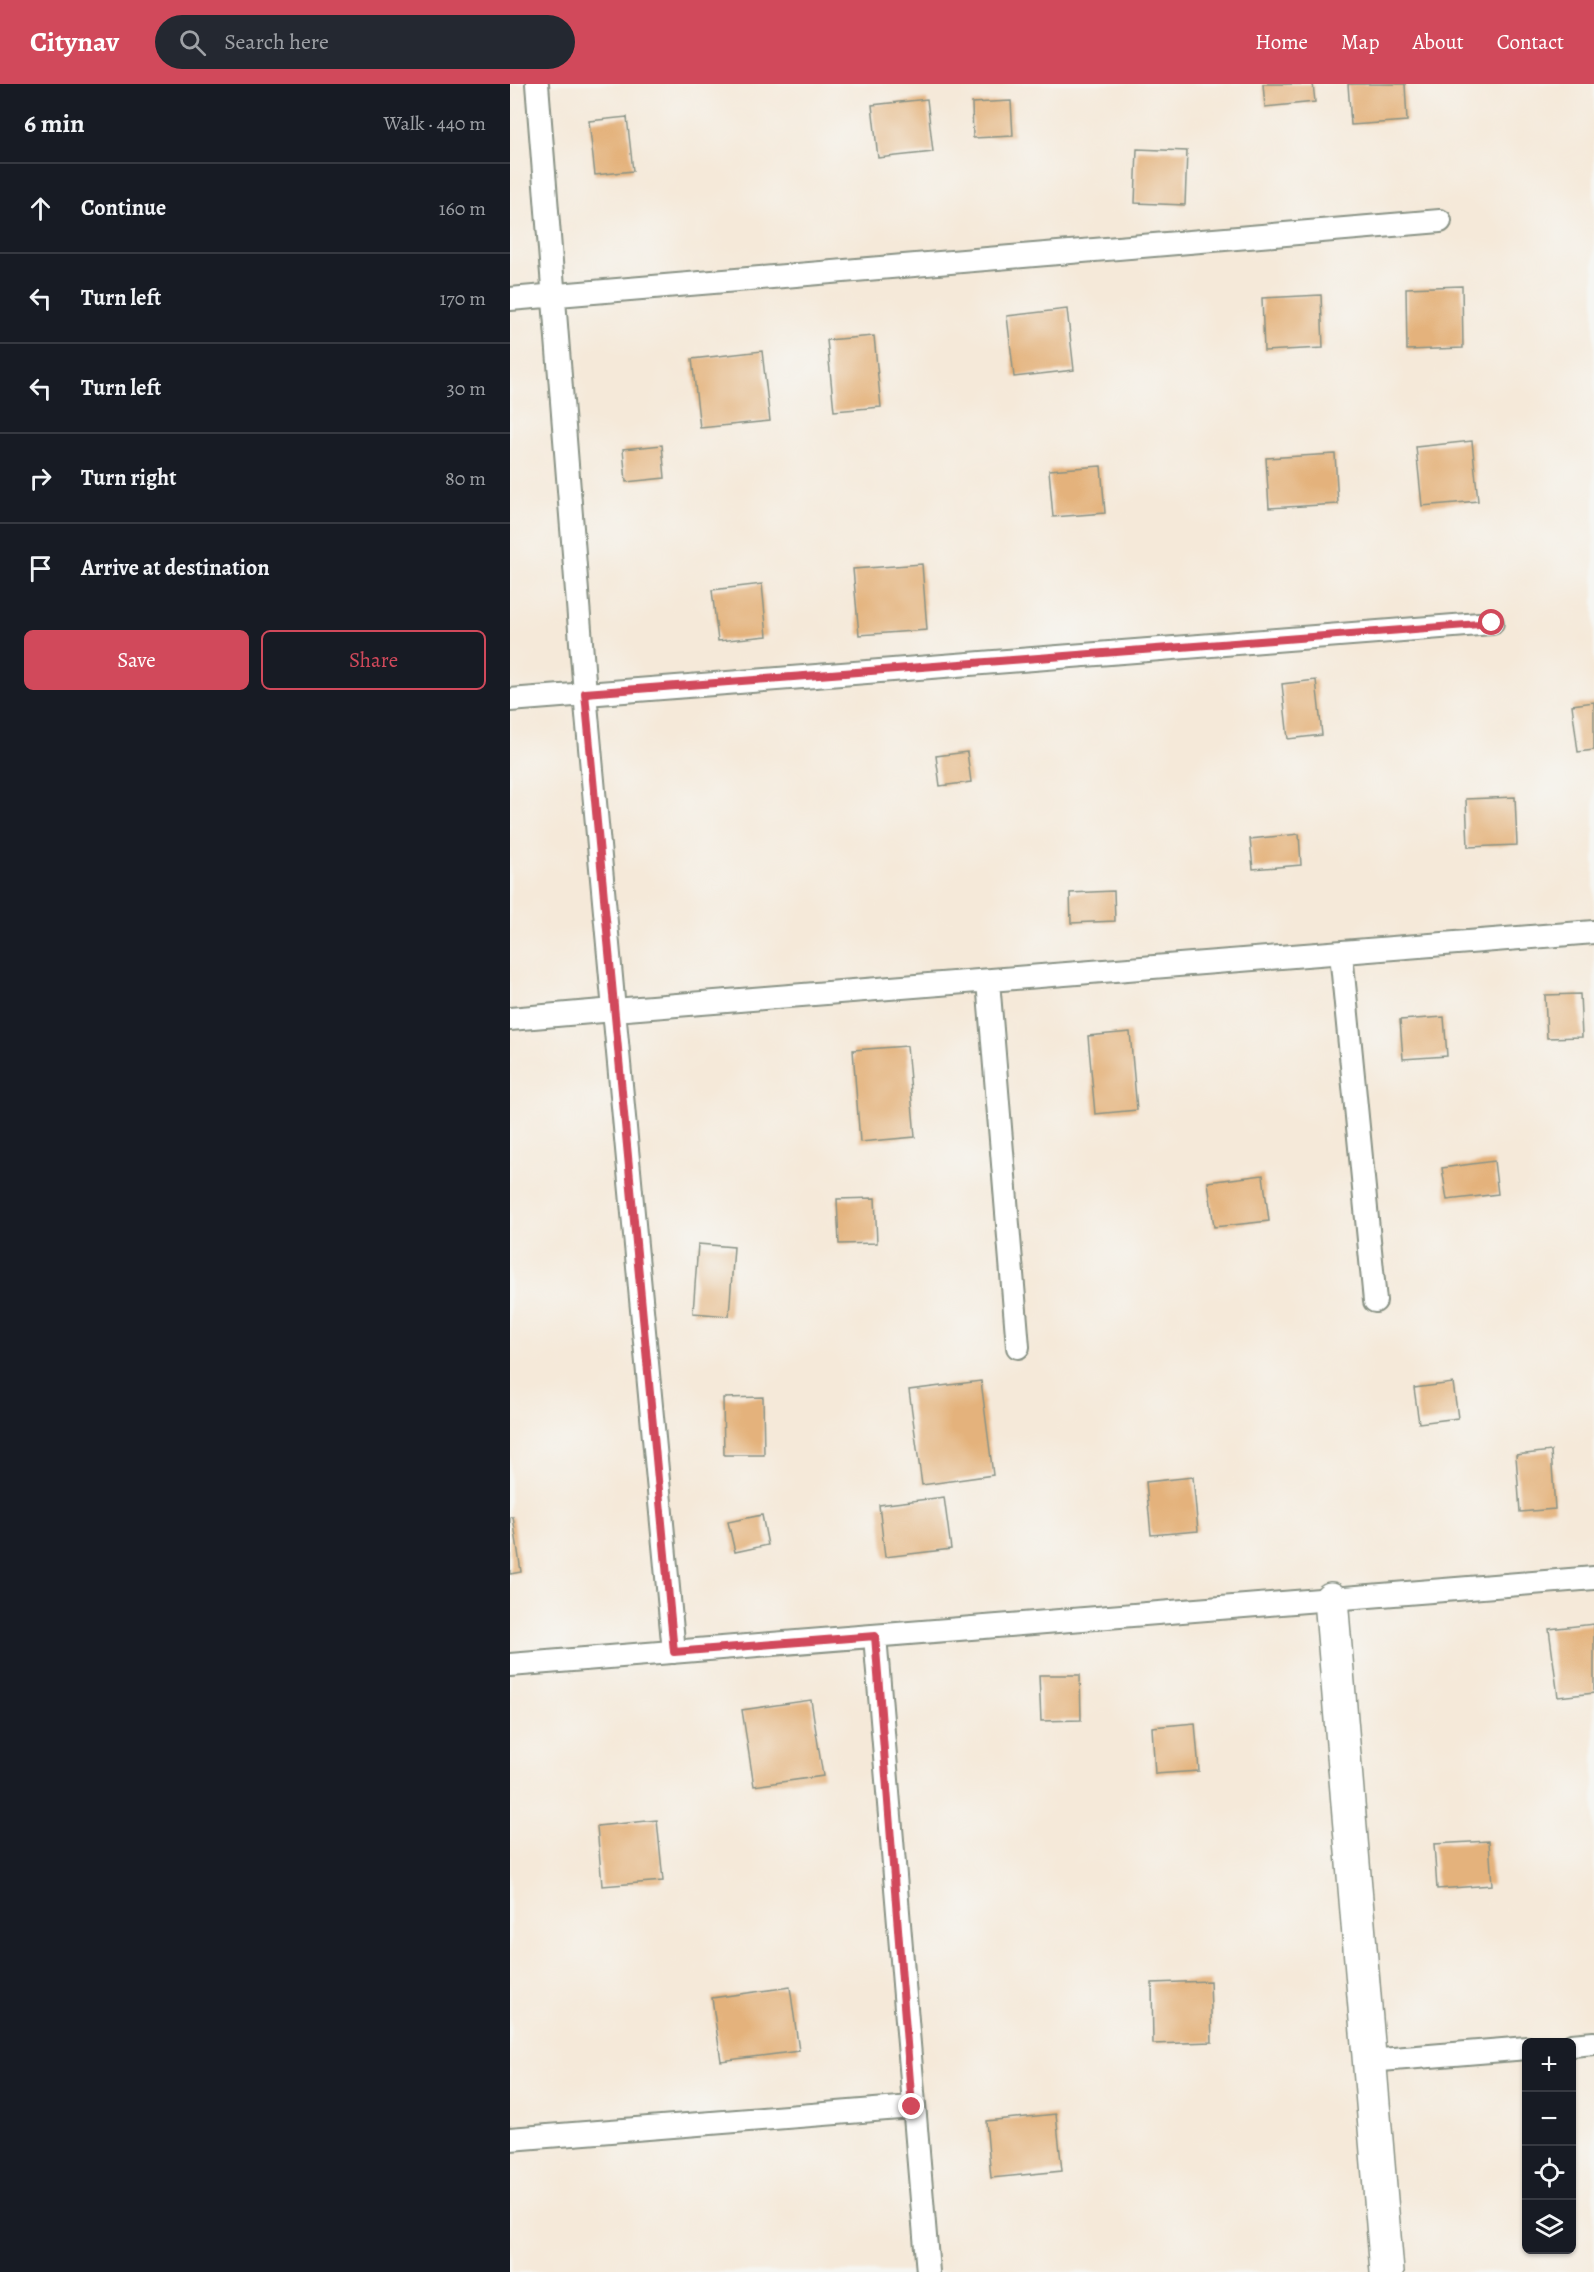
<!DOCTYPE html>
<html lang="en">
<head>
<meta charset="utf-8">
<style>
	:root { --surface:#171b24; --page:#242831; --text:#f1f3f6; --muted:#9ea1a6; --line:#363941; --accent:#d1495b }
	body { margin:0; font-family:Alegreya,serif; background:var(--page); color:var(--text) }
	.controls { position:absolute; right:18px; bottom:18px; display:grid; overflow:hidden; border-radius:9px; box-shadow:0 2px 4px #0004 }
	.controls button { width:54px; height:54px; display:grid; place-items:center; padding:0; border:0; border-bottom:2px solid var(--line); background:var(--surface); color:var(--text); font:30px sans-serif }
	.stop { position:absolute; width:18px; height:18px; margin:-14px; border:4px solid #d1495b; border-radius:50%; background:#fff }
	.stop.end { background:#d1495b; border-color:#fff; box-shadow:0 2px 6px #0008 }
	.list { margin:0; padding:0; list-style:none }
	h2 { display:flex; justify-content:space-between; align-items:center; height:78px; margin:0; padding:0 24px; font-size:26px }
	h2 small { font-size:20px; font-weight:400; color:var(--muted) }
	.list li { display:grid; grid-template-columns:39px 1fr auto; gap:18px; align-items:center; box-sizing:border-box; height:90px; padding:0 24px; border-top:2px solid var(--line) }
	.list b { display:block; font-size:22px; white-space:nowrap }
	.list em { font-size:20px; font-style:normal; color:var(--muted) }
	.actions { display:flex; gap:12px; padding:18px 24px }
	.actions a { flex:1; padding:14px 0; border:2px solid var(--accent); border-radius:9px; text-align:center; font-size:21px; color:var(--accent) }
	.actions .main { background:var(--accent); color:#fff }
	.icon { flex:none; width:33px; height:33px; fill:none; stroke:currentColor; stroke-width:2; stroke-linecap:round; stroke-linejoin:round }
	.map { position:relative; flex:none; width:1084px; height:2188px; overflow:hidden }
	header { display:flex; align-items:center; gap:36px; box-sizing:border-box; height:84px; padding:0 30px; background:var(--accent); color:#fff }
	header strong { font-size:28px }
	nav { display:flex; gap:33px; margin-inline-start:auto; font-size:21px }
	.search { width:420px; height:54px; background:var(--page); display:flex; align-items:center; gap:15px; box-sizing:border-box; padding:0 21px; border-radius:33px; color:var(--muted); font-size:22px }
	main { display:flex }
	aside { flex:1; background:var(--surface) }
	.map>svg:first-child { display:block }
</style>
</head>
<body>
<header>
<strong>Citynav</strong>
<div class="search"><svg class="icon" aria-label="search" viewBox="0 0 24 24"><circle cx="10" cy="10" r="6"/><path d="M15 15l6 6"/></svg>Search here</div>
<nav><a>Home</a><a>Map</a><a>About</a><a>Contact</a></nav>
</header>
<main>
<aside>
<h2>6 min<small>Walk · 440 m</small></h2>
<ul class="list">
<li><svg class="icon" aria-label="ahead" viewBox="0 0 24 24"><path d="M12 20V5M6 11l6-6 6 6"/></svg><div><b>Continue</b></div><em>160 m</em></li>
<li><svg class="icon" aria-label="left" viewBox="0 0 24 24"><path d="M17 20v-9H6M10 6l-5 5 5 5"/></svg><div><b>Turn left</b></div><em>170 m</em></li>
<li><svg class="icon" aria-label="left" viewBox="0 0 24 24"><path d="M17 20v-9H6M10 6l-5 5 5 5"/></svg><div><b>Turn left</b></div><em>30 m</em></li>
<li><svg class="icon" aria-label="right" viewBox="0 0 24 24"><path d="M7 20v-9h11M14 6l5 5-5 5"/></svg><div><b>Turn right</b></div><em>80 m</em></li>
<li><svg class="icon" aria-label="arrive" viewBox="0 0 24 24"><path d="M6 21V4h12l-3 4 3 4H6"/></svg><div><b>Arrive at destination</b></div></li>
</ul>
<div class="actions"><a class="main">Save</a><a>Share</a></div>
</aside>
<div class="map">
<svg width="1084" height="2188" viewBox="0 0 1084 2188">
	<rect width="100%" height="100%" fill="#f6f6f2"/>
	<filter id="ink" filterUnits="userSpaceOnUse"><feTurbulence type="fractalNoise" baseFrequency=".0167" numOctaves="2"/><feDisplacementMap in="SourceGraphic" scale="12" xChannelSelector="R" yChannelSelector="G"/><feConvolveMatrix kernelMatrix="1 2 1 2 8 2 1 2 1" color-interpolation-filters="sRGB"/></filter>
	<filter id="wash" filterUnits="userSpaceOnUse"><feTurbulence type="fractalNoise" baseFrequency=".008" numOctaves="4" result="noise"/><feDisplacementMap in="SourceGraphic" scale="24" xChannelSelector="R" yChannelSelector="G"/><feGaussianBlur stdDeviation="1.35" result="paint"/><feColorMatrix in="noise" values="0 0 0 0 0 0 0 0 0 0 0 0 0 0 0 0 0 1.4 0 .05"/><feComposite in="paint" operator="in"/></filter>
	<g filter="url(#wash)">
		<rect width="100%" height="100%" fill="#f5e9d9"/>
		<g id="blocks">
			<path fill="#e4b27c" d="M 753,0 L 803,0 L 805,18 L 755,23 Z
				M 838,0 L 895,0 L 897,37 L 841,41 Z
				M 417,15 L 423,68 L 368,74 L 362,21 Z
				M 501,17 L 503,52 L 463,54 L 462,19 Z
				M 117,33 L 123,87 L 85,91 L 79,37 Z
				M 627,65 L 677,67 L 675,121 L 625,119 Z
				M 952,202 L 953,264 L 897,266 L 896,204 Z
				M 811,211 L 813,264 L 754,267 L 752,214 Z
				M 557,225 L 564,286 L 504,293 L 497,232 Z
				M 364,252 L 371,323 L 324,327 L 317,256 Z
				M 252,267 L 260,337 L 190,344 L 182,275 Z
				M 962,357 L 968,417 L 912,422 L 906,363 Z
				M 152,361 L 155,394 L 116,398 L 113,365 Z
				M 825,370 L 828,420 L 759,424 L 756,374 Z
				M 591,382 L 595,429 L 543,433 L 539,386 Z
				M 412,480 L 417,546 L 349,551 L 343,485 Z
				M 252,500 L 257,552 L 208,557 L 202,506 Z
				M 806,596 L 812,651 L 778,655 L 772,600 Z
				M 1084,618 L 1084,666 L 1068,668 L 1062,621 Z
				M 457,668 L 461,698 L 430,702 L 426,672 Z
				M 1005,713 L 1007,761 L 958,763 L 956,715 Z
				M 789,750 L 791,781 L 743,785 L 740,755 Z
				M 604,807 L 605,837 L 561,839 L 560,809 Z
				M 1070,910 L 1072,953 L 1037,954 L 1035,911 Z
				M 934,933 L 937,972 L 893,975 L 890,936 Z
				M 620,948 L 627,1026 L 585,1030 L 578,952 Z
				M 397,962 L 405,1053 L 350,1058 L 343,966 Z
				M 984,1077 L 988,1110 L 937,1116 L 932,1084 Z
				M 753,1091 L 759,1137 L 704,1143 L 698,1098 Z
				M 365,1114 L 367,1159 L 329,1160 L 327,1115 Z
				M 188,1160 L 224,1163 L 219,1232 L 183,1229 Z
				M 471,1297 L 483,1391 L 412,1401 L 399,1306 Z
				M 943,1299 L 948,1334 L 909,1339 L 904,1304 Z
				M 253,1313 L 254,1371 L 214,1371 L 213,1314 Z
				M 1041,1367 L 1045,1425 L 1010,1428 L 1006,1371 Z
				M 683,1393 L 688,1447 L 641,1451 L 636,1398 Z
				M 434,1413 L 441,1465 L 375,1473 L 369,1421 Z
				M 252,1431 L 258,1461 L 225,1468 L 218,1438 Z
				M 0,1433 L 3,1433 L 11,1488 L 0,1490 Z
				M 1084,1540 L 1084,1609 L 1048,1613 L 1039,1545 Z
				M 529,1591 L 570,1591 L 571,1636 L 531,1637 Z
				M 301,1616 L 313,1692 L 244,1702 L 232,1626 Z
				M 685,1639 L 689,1687 L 645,1690 L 642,1643 Z
				M 147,1736 L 153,1797 L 92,1802 L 87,1742 Z
				M 979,1757 L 982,1801 L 927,1805 L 924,1760 Z
				M 700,1897 L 702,1958 L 643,1960 L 642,1899 Z
				M 280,1903 L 289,1967 L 211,1977 L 202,1914 Z
				M 546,2030 L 552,2087 L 481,2094 L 476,2037 Z"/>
		</g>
	</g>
	<g filter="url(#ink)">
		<use href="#blocks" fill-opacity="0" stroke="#8a9386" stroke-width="1.5"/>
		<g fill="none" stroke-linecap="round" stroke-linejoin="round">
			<g stroke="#8a9386" stroke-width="26">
				<path id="service" d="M 27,0 L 75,609 L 104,926 L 1084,848
					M 0,215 L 930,137
					M 0,616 L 982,539
					M 831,869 L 865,1217
					M 478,897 L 508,1263
					M 0,935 L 104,926 L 164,1568
					M 365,1552 L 418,2188
					M 0,1581 L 1084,1494
					M 1062,1961 L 1084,1959
					M 859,1977 L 1017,1964
					M 0,2055 L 402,2023"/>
			</g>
			<g stroke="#8a9386" stroke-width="36">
				<path id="minor" d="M 821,1515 L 877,2188"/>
			</g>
			<use href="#service" stroke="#fff" stroke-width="22"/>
			<use href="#minor" stroke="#fff" stroke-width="33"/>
		</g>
	</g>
	<g fill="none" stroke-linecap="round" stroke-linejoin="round" filter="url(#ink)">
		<path stroke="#d1495b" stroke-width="8" d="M 402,2023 L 365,1552 L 164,1568 L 75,609 L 982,539"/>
	</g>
</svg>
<div class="controls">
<button>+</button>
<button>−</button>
<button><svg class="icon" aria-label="locate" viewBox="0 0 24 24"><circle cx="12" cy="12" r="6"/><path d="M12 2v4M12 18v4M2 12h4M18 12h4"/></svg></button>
<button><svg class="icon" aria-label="layers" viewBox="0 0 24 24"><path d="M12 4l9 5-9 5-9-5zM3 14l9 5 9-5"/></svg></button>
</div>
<div class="stop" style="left:982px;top:539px"></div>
<div class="stop end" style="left:402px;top:2023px"></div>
</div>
</main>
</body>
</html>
